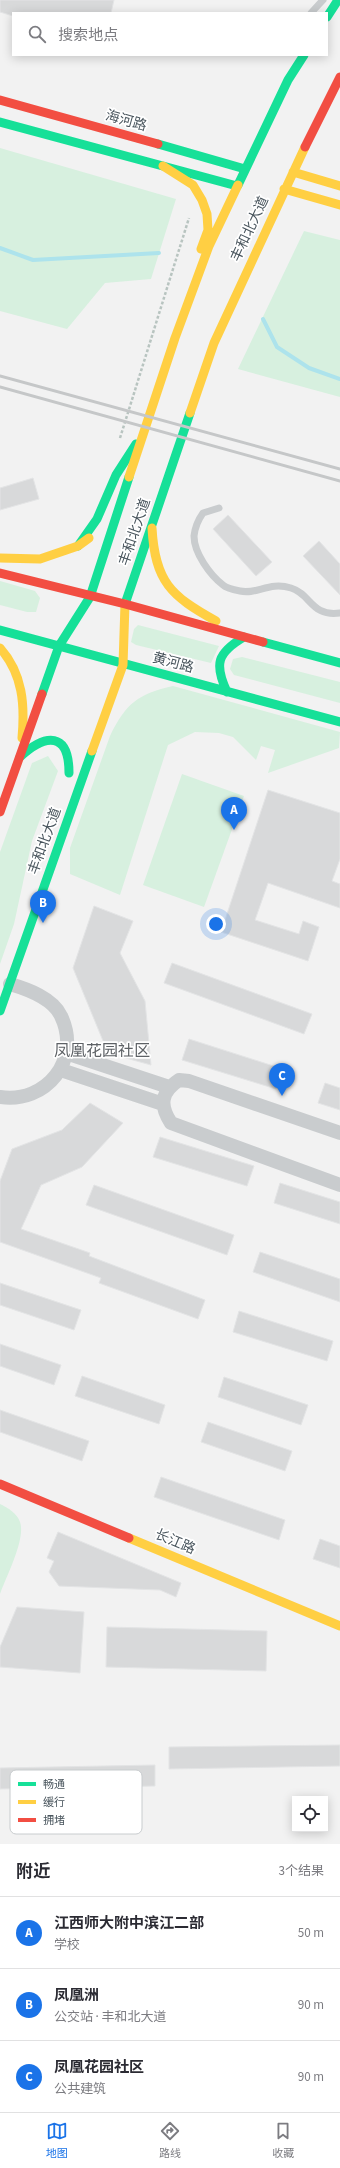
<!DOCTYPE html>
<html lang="zh">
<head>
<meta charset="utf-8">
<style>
	:root { --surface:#fff; --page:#f2f2f3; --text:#2b2b33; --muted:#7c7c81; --line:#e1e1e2; --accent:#1a73e8 }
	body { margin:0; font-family:"Source Sans 3","Noto Sans SC",sans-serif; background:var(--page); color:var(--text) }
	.controls { position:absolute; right:12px; bottom:12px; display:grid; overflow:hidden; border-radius:0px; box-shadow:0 2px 10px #0003 }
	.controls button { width:36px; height:36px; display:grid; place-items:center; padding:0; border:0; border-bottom:1px solid var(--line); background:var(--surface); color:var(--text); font:20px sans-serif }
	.you { position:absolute; left:216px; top:924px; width:14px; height:14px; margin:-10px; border:3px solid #fff; border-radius:50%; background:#1a73e8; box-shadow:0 0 0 6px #1a73e833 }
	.badge { display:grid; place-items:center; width:26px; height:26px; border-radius:50%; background:var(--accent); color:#fff; font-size:13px; font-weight:700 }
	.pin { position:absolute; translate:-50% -33px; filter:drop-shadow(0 1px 2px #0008) }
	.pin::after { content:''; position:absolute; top:21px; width:14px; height:12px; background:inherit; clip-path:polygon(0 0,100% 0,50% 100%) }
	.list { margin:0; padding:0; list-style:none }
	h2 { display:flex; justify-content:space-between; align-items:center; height:52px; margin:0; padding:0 16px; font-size:17px }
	h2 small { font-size:13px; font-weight:400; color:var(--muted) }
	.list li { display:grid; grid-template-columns:26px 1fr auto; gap:12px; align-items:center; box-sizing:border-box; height:72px; padding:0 16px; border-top:1px solid var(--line) }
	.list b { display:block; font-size:15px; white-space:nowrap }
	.list p { margin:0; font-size:13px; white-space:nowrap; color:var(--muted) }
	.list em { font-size:13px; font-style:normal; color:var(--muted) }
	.icon { flex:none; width:22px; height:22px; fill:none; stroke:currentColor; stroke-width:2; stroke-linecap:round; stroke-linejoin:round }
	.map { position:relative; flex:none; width:340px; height:1844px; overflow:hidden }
	.search { position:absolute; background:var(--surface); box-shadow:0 2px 10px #0003; left:12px; right:12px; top:12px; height:44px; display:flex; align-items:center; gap:10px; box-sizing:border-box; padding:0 14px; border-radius:0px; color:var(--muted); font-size:15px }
	.sheet { height:268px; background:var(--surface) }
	nav { display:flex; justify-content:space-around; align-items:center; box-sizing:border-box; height:56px; border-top:1px solid var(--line); background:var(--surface); font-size:11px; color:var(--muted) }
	nav a { display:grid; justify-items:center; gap:2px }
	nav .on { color:var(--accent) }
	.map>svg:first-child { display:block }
</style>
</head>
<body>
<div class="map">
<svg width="340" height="1844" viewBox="0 0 340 1844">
	<rect width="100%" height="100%" fill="#f2f2f2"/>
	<path fill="#d7f0df" d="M 0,148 L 176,199 L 151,279 L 105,283 L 67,329 L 0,311 Z
		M 304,231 L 340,240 L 340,397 L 238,369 Z
		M 0,581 L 35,591 L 40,598 L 36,612 L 27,612 L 0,605 Z
		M 138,625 L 219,646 L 211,663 L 136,645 L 131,642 L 134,629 Z
		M 242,657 L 340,682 L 340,703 L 234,675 L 230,669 L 233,659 Z
		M 173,686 L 340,732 L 339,748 L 268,773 L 275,750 L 261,746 L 256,760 L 233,737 L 219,733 L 195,732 L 168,745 L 120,895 L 70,874 L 70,848 L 110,736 C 126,703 138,694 173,686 Z
		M 48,756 L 58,771 L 32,841 L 14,924 L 0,964 L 0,852 L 32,763 Z
		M 182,774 L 244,796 L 204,907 L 143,885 Z
		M 0,1504 C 8,1508 17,1513 20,1522 C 26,1539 6,1577 0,1594 Z"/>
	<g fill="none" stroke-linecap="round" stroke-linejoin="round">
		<path stroke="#ade3ec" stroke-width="4" d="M 0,248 L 33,260 L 159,253
			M 263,319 L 277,347 L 309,368 L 340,379"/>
	</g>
	<path fill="#d8d9da" stroke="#e3e4e5" d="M 0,0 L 114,0 L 111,13 L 13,13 L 13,16 L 0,12 Z
		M 33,478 L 39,499 L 0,510 L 0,488 Z
		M 228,515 L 272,562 L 256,576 L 213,529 Z
		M 319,541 L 340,564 L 340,595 L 303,556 Z
		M 268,790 L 340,813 L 340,859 L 332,881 L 340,884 L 340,908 L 268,883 L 255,920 L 299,934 L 303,921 L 319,927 L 308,961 L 221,932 Z
		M 94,906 L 133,921 L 120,953 L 145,1001 L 151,1065 L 108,1053 L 73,968 Z
		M 172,963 L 312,1014 L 304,1034 L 164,983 Z
		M 189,1039 L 283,1069 L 276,1089 L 182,1060 Z
		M 325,1083 L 340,1088 L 340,1110 L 318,1103 Z
		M 90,1103 L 123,1123 L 82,1167 L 41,1185 L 21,1229 L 90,1253 L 89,1256 L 205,1300 L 198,1319 L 99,1283 L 101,1278 L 0,1242 L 0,1181 L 12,1149 L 62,1130 Z
		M 160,1137 L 254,1166 L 247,1186 L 153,1157 Z
		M 280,1183 L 340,1202 L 340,1224 L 274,1203 Z
		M 94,1185 L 234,1235 L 227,1255 L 86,1205 Z
		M 260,1252 L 340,1279 L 340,1302 L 253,1272 Z
		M 0,1283 L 81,1310 L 74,1330 L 0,1305 Z
		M 239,1311 L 333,1341 L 327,1361 L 233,1332 Z
		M 0,1344 L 61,1365 L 54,1385 L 0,1366 Z
		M 82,1376 L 165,1405 L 159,1424 L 75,1396 Z
		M 224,1377 L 308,1405 L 301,1425 L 218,1397 Z
		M 0,1410 L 89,1441 L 82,1461 L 0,1432 Z
		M 208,1422 L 292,1451 L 285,1471 L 201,1442 Z
		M 161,1477 L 285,1520 L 279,1540 L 154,1497 Z
		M 58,1532 L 181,1583 L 176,1597 L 160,1590 L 59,1586 L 49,1572 L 54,1561 L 47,1558 Z
		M 320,1539 L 340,1546 L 340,1568 L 313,1559 Z
		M 17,1607 L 84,1612 L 80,1673 L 0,1667 L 0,1647 Z
		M 107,1627 L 267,1631 L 266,1671 L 106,1667 Z
		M 340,1745 L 340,1766 L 169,1769 L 169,1747 Z
		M 155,1765 L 155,1786 L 0,1789 L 0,1768 Z"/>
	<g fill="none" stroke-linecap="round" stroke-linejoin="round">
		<path stroke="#b8c4c0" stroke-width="2.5" stroke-dasharray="3 2" stroke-linecap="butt" d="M 120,438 L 189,218"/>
		<path stroke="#c9ccce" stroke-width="7" d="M 311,13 L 323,0
			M 219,508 L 203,513 C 198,520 195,527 194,536 C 194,553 210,575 223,585 C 226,588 235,590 240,591 C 257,595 269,581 291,588 C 311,594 311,617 340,613"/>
		<path stroke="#c9ccce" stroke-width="14" d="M 66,1053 L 169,1087
			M 61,1070 L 163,1104
			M 0,1097 C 46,1104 82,1060 61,1016 C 53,998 27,989 10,984
			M 340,1133 L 189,1081 L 179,1080 C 161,1092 159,1105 171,1123 L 340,1185"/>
		<path stroke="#16e098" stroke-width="9" d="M 327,17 L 338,0
			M 0,122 L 237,186
			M 158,144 L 245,169
			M 238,185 L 288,80 L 304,55
			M 78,546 L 97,519 L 116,475 L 136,444
			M 125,604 L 190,413
			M 0,630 L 340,722
			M 263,642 L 340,663
			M 227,692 C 214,664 217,653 244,637
			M 42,694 L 59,646 L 90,597 L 129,477
			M 20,757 C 46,733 69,732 69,773
			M 0,1011 L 92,751"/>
		<path stroke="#ffcf43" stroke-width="9" d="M 163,166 L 193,185 L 202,200 L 207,214 L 208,230 L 201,249
			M 293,172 L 340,186
			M 284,189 L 340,205
			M 190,413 L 214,343 L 305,147
			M 129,477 L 175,338 L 209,246 L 238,185
			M 152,528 C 155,582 171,596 216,621
			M 0,558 L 40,559 L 78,546 L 89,538
			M 0,648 C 23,674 25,705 22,738
			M 92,751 L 123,665 L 125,604
			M 129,1538 L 340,1626"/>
		<path stroke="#f24e42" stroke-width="9" d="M 0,100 L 158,144
			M 305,147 L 340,77
			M 0,573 L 125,604 L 263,642
			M 0,812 L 42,694
			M 0,1484 L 129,1538"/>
		<path stroke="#c5c7c8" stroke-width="3" d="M 0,376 L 340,469
			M 0,387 L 340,481"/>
	</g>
	<g text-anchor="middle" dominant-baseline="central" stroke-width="3.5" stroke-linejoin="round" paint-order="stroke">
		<g font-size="14" fill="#49555d" stroke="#fff">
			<text transform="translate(126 121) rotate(16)">海河路</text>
			<text transform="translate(250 229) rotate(-65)">丰和北大道</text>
			<text transform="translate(135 532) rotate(-71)">丰和北大道</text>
			<text transform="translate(173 663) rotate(15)">黄河路</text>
			<text transform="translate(45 841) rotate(-70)">丰和北大道</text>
			<text transform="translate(175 1542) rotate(23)">长江路</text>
		</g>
		<g font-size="16" fill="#5d6165" stroke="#fff">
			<text x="102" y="1051">凤凰花园社区</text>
		</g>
	</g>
	<rect x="10" y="1770" width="132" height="64" rx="6" fill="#fff" stroke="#c8ccce" stroke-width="1"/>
	<rect x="18" y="1782" width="18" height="4" fill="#16e098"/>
	<rect x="18" y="1800" width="18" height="4" fill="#ffcf43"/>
	<rect x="18" y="1818" width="18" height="4" fill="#f24e42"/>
	<g font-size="11" fill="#49555d">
		<text x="43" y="1788">畅通</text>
		<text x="43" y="1806">缓行</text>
		<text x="43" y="1824">拥堵</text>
	</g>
</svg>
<div class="controls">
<button><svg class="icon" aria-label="locate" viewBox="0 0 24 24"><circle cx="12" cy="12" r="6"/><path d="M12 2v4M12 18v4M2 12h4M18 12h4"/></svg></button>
</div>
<div class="you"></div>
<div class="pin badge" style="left:234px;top:830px">A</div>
<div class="pin badge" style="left:43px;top:923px">B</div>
<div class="pin badge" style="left:282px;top:1096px">C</div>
<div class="search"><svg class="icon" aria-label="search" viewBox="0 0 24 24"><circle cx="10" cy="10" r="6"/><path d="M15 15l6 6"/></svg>搜索地点</div>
</div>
<section class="sheet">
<h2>附近<small>3个结果</small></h2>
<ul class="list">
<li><span class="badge">A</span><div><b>江西师大附中滨江二部</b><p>学校</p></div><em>50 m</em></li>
<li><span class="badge">B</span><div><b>凤凰洲</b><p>公交站 · 丰和北大道</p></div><em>90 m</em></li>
<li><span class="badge">C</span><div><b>凤凰花园社区</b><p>公共建筑</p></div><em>90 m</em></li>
</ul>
</section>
<nav>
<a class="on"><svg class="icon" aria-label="map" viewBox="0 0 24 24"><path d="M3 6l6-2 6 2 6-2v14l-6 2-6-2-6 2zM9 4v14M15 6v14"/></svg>地图</a>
<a><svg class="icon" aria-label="directions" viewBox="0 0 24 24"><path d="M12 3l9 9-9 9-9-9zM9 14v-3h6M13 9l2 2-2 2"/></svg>路线</a>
<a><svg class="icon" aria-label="saved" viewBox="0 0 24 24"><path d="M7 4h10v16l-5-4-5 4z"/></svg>收藏</a>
</nav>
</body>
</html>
